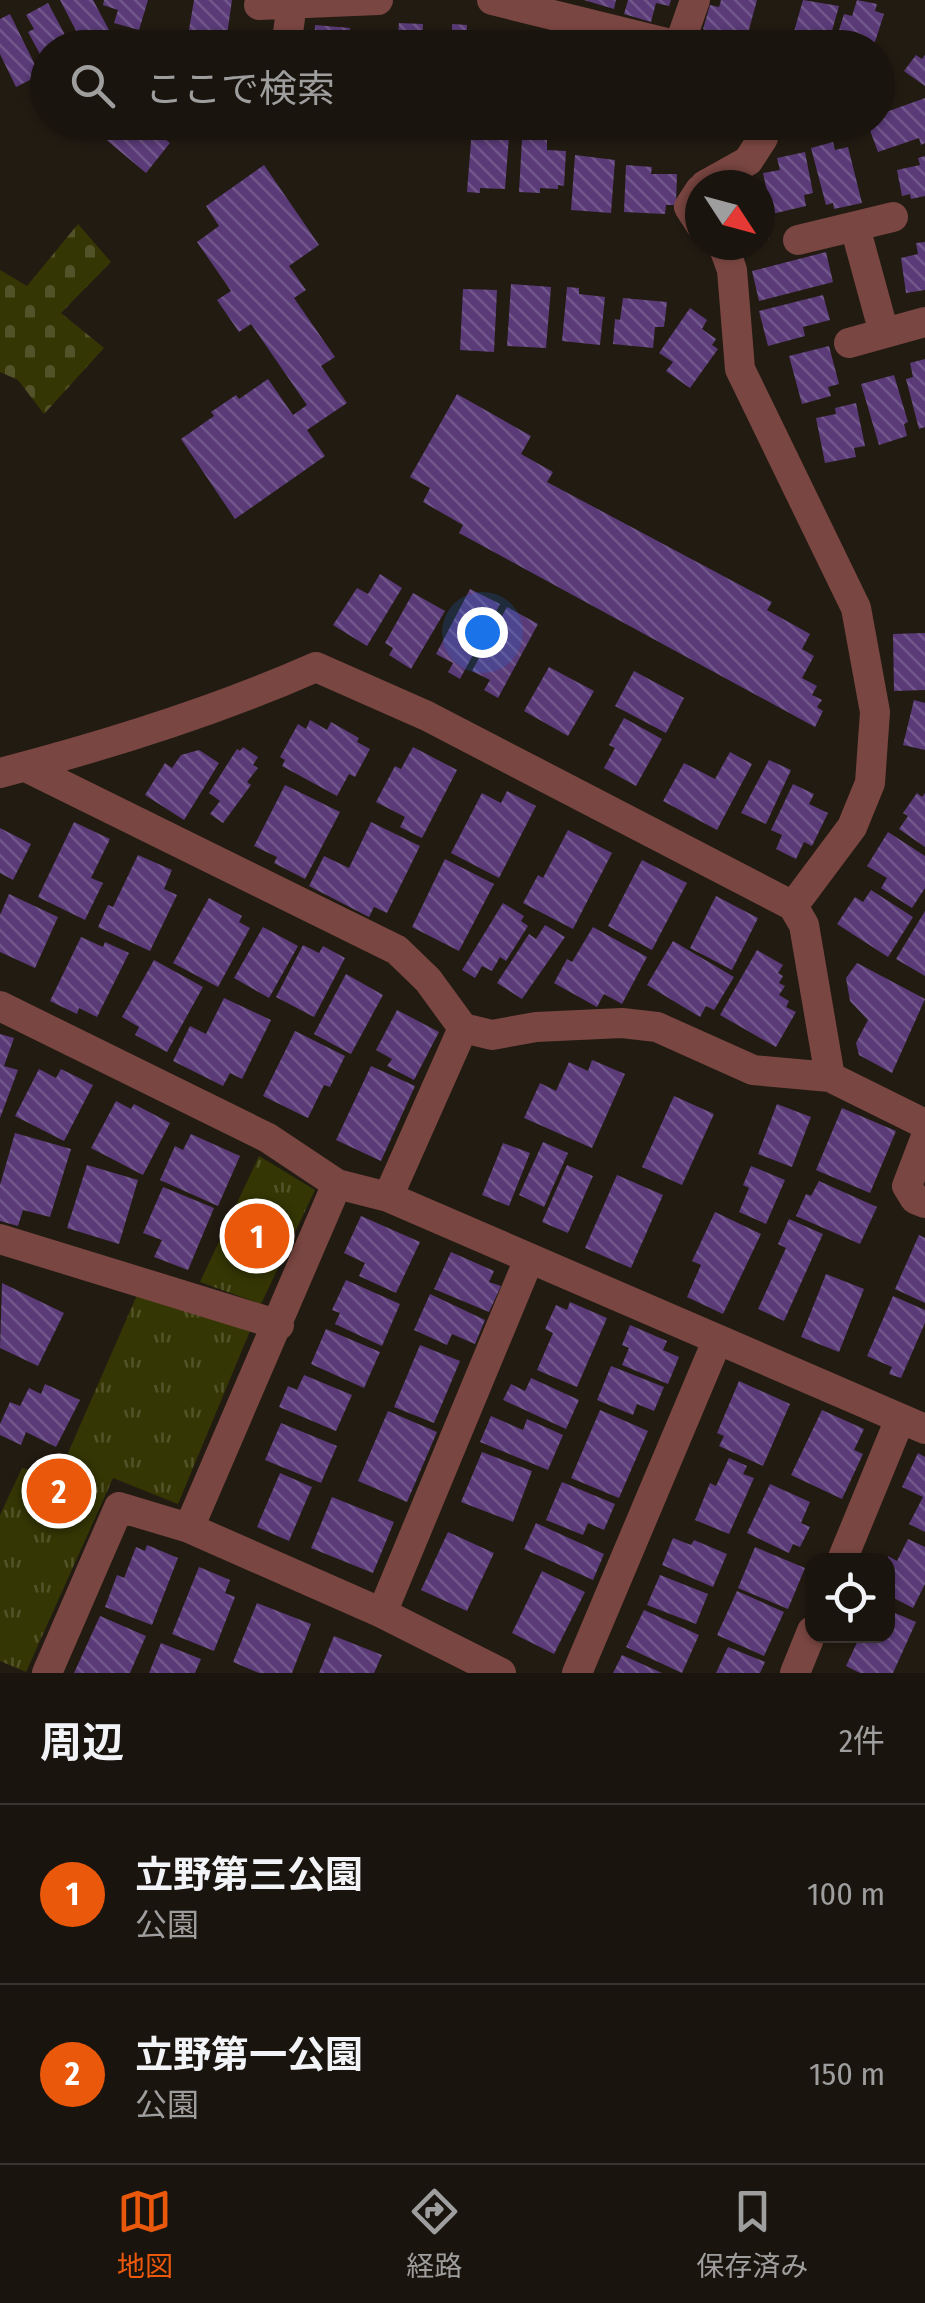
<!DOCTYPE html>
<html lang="ja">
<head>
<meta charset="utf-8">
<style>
	:root { --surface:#1a140e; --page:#231d17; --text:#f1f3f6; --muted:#9f9e9e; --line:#38332e; --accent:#ea580c }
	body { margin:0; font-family:"Fira Sans Condensed","Noto Sans JP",sans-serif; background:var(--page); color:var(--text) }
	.controls { position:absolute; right:30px; bottom:30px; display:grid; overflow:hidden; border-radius:20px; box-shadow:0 2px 8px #0004 }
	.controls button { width:90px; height:90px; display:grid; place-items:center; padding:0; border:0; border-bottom:2px solid var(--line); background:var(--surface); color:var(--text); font:50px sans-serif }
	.compass { position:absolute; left:685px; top:170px; width:90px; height:90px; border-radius:50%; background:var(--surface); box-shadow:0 2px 8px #0004; rotate:126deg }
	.you { position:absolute; left:482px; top:632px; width:35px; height:35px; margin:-25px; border:8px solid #fff; border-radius:50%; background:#1a73e8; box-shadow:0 0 0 15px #1a73e833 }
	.badge { display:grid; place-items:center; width:65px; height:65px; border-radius:50%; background:var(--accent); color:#fff; font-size:32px; font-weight:700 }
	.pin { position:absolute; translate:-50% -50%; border:5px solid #fff; box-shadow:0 2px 10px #0006 }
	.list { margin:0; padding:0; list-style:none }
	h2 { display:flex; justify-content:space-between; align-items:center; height:130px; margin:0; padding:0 40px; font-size:42px }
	h2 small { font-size:32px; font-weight:400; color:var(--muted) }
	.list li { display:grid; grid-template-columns:65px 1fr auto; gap:30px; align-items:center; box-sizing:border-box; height:180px; padding:0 40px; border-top:2px solid var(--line) }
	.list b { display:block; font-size:38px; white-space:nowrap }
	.list p { margin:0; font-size:32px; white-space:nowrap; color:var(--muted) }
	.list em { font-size:32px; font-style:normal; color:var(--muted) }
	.icon { flex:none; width:55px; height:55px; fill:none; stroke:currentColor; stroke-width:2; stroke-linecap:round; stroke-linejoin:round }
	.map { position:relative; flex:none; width:925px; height:1673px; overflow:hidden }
	.search { position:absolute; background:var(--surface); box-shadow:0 2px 8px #0004; left:30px; right:30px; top:30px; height:110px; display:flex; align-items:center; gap:25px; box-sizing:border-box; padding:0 35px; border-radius:55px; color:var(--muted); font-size:38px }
	.sheet { height:490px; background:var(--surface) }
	nav { display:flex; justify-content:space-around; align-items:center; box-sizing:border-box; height:140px; border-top:2px solid var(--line); background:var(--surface); font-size:28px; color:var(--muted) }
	nav a { display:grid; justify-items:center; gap:5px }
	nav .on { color:var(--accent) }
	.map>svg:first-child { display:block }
</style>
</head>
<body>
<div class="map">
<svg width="925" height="1673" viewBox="0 0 925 1673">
	<defs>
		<pattern id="cemetery-stones" width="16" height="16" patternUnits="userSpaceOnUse" patternTransform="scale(2.5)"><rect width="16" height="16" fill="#343604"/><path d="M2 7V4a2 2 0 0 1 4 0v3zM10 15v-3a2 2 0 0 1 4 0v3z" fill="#525328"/></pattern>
		<pattern id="park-tufts" width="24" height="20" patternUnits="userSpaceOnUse" patternTransform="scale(2.5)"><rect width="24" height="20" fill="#343604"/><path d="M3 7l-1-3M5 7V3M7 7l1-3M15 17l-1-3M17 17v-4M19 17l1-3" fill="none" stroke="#525328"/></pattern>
		<pattern id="building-back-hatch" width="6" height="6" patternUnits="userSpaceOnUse" patternTransform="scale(2.5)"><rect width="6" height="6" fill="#5a3b78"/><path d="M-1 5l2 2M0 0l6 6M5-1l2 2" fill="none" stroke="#72578b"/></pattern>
	</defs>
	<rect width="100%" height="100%" fill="#221b12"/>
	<path fill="url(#cemetery-stones)" d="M 78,224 L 111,262 L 61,313 L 104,348 L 44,414 L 18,380 L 0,372 L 0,270 L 27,286 Z"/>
	<path fill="url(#park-tufts)" d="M 259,1156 L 315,1190 L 261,1304 L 200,1282 Z
		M 137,1295 L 250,1331 L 178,1504 L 113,1478 L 26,1672 L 0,1661 L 0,1515 L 22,1468 L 58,1476 Z"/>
	<path fill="url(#building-back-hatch)" d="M 60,0 L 93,0 L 116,43 L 107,48 L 85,48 Z
		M 104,0 L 148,0 L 139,30 L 114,23 L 118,10 L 103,5 Z
		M 194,0 L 232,0 L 227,35 L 218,34 L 217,40 L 188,36 Z
		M 584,0 L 616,0 L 614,9 Z
		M 628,0 L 671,0 L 669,6 L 656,3 L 651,22 L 624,14 Z
		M 721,0 L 757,0 L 744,48 L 709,48 L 713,32 L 703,29 L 710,5 L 719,7 Z
		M 803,0 L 839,6 L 828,45 L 793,35 Z
		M 857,0 L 877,4 L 875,11 L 884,14 L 873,48 L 851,48 L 835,43 L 844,14 L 852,16 Z
		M 48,3 L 72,48 L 48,48 L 48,69 L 28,32 L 34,29 L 26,15 Z
		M 10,14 L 40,75 L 16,87 L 0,54 L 0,19 Z
		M 399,23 L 423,24 L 422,48 L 376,48 L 376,33 L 398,34 Z
		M 452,24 L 467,25 L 466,48 L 429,48 L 429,32 L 452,34 Z
		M 315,25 L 350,28 L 349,48 L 314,48 Z
		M 514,35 L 537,42 L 536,48 L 492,48 L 494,41 L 510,46 Z
		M 916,55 L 922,59 L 925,55 L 925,86 L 904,71 Z
		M 925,98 L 925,143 L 921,145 L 919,138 L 878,152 L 867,122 L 878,122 L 878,115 Z
		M 105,122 L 144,122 L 170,143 L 146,173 L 97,132 Z
		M 262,122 L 317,122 L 315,130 L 302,127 L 299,139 L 260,131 Z
		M 807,122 L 850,122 L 848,134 Z
		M 472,128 L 486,128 L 486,135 L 509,137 L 505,189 L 480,188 L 480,193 L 467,192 Z
		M 522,139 L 547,140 L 547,150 L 566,151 L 564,186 L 558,185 L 558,189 L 540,188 L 540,193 L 519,192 Z
		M 833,142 L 835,150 L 848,147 L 862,203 L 834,209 L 833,203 L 826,205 L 811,148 Z
		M 805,152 L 813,193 L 804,195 L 806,206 L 772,214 L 763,173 L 780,170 L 777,158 Z
		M 575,155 L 615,160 L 611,213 L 571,210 Z
		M 925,156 L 925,196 L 911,199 L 910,194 L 902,196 L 897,170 L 920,165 L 918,158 Z
		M 264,165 L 319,245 L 289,266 L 306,290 L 294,298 L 335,357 L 321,366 L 347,403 L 307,430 L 325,456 L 235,519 L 181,439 L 214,416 L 211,412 L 236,395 L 239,399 L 268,379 L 293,415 L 307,405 L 251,324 L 239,332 L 217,300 L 231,291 L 197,242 L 219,226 L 206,206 Z
		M 626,165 L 652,167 L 651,174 L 677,174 L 676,205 L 666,205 L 665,214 L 624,212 Z
		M 761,208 L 769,239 L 760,241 L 760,209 Z
		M 925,242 L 925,290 L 906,293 L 901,258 L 918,254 L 916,243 Z
		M 826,252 L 833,282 L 759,301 L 752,271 Z
		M 511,284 L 551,287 L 546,348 L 507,346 Z
		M 567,287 L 579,288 L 579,294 L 605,297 L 600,345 L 562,341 Z
		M 463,289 L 497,290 L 494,352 L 460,350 Z
		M 823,295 L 830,320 L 803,327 L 805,336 L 768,346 L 759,311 Z
		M 623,298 L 667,302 L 664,327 L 655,327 L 653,348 L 613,344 L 615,319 L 620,320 Z
		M 690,308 L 707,320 L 702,329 L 716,339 L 712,345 L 718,349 L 690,388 L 666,371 L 673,362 L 659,353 Z
		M 829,346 L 839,384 L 828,387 L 831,396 L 802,404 L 789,356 Z
		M 925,359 L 925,427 L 919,429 L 906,379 L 913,377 L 910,363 Z
		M 894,375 L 908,422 L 904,424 L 907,436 L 879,445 L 861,384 Z
		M 457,394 L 531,436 L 521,454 L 553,472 L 547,482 L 772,602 L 767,610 L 810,634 L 802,649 L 814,656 L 802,678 L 817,686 L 812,695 L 822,700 L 817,707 L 823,711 L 815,727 L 459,533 L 463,525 L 423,502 L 430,488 L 410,477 Z
		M 856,403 L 865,446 L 854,448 L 856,457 L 825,463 L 816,418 L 836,414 L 835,408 Z
		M 380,574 L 402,588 L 367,646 L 333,625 L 357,588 L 368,594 Z
		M 470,589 L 500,604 L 460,679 L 448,672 L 453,663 L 436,654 Z
		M 413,593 L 445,611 L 411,669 L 389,655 L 393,648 L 385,643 Z
		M 507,607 L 538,624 L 498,698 L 484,690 L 490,680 L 472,671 Z
		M 925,633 L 925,690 L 894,691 L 893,634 Z
		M 549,667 L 594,691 L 568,736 L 524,711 Z
		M 634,671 L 684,698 L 666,733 L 615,706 Z
		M 914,700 L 925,703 L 925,750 L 903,745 Z
		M 624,718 L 662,739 L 636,786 L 604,768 L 615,748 L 609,745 Z
		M 310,720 L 327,730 L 331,722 L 359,738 L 357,742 L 370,749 L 355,777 L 349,774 L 337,796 L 282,766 L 285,760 L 280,757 L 298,724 L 306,729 Z
		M 243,747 L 258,757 L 253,765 L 258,768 L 247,782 L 251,785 L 223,823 L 210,814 L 220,801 L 209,793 L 237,749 L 240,751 Z
		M 413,747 L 457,770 L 422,838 L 400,827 L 405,817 L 376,802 L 395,766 L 401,769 Z
		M 199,750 L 219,763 L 184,820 L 145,795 L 165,763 L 172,768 L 181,755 Z
		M 730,752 L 752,764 L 717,830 L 663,801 L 684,763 L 715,779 Z
		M 769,760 L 791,770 L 766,824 L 741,813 Z
		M 793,784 L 814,794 L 809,804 L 828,813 L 812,846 L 804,842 L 796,859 L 776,849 L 782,835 L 771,830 Z
		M 285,785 L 340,812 L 305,879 L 274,863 L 277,857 L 254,846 Z
		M 507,791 L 536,806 L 499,878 L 451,853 L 482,793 L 501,803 Z
		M 917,793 L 922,797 L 925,793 L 925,847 L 899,829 L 908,816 L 903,813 Z
		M 74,822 L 110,839 L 91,878 L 103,883 L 85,920 L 38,897 Z
		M 371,822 L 420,846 L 387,913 L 374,907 L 369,917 L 309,886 L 324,856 L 349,868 Z
		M 0,828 L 31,844 L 13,880 L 0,873 Z
		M 568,830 L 612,853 L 573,929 L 523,903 L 538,875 L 543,878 Z
		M 888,832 L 925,856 L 925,888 L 912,908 L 881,888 L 887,878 L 867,866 Z
		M 138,855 L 172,870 L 164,889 L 177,895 L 150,951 L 98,927 L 108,905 L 113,907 Z
		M 445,859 L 494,884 L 459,951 L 412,927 Z
		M 642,860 L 687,883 L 652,950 L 608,926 Z
		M 871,890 L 913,917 L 888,957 L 837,924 L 855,897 L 863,902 Z
		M 9,894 L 58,917 L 35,968 L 0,952 L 0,915 Z
		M 716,896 L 758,918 L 732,970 L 690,948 Z
		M 209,898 L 242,916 L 239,922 L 250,928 L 218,987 L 173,963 Z
		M 503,903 L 524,916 L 521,921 L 528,926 L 506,961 L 500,957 L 492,971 L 482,966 L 475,978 L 462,970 Z
		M 925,911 L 925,976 L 896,959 Z
		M 545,925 L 565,937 L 522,999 L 497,983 L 529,934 L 536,939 Z
		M 263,927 L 298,946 L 269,998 L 234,978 Z
		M 593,927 L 647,957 L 622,1004 L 604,994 L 597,1007 L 554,983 L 567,959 L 572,962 Z
		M 81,937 L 103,947 L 105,942 L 129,953 L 97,1017 L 79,1008 L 77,1014 L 50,1001 Z
		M 673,941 L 734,977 L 714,1010 L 706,1006 L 700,1017 L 647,985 Z
		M 303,945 L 319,953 L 323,946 L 345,958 L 314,1017 L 276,997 Z
		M 757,950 L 783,965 L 778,973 L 783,976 L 779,983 L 785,986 L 779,995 L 789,1001 L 786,1007 L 796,1012 L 776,1047 L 720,1015 Z
		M 154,960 L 203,987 L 167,1052 L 135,1035 L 139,1027 L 122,1017 Z
		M 857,963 L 925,999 L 892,1073 L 859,1055 L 856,1043 L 868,1020 L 850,1001 L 846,978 Z
		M 346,974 L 383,995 L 351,1054 L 314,1034 Z
		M 224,998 L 271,1020 L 242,1079 L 230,1073 L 223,1086 L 173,1061 L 190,1026 L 206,1034 Z
		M 397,1010 L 439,1032 L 414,1080 L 387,1066 L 392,1059 L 376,1050 Z
		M 295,1031 L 345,1056 L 330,1087 L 324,1085 L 308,1118 L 263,1096 Z
		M 0,1034 L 14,1038 L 4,1066 L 18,1070 L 0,1118 Z
		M 592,1060 L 625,1074 L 592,1148 L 524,1118 L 540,1083 L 556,1091 L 569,1062 L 588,1071 Z
		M 371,1066 L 415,1086 L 381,1161 L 336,1140 Z
		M 39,1069 L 56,1078 L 61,1069 L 93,1085 L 64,1141 L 15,1116 Z
		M 674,1096 L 714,1114 L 682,1185 L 642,1167 Z
		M 116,1101 L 131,1109 L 134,1104 L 170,1123 L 143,1175 L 91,1148 Z
		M 777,1104 L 811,1117 L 792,1167 L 758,1154 Z
		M 842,1108 L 896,1131 L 870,1193 L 816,1170 Z
		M 15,1133 L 71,1149 L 50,1217 L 23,1210 L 18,1226 L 0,1221 L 0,1185 Z
		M 191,1134 L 240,1156 L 218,1206 L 160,1180 L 175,1146 L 183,1150 Z
		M 543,1142 L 568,1153 L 544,1207 L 519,1195 Z
		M 503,1143 L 530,1153 L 509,1206 L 482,1195 Z
		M 87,1165 L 138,1180 L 119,1244 L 67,1228 Z
		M 567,1165 L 593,1176 L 568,1233 L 542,1222 Z
		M 751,1166 L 785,1180 L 766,1224 L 739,1212 L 749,1188 L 743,1185 Z
		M 617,1175 L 663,1195 L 631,1268 L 585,1248 Z
		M 819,1181 L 877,1207 L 860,1244 L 796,1216 L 806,1194 L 811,1196 Z
		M 163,1187 L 214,1208 L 188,1270 L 154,1257 L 162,1240 L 143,1233 Z
		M 715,1212 L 761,1234 L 723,1314 L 687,1297 L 701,1265 L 692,1261 Z
		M 361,1216 L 420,1242 L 396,1293 L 359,1276 L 365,1263 L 344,1253 Z
		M 789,1219 L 823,1234 L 784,1321 L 758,1309 L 786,1248 L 778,1244 Z
		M 919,1235 L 925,1238 L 925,1303 L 895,1289 Z
		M 451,1252 L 494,1271 L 489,1282 L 501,1286 L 489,1312 L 434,1289 Z
		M 826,1274 L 864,1289 L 839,1352 L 801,1337 Z
		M 346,1280 L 400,1304 L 382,1346 L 335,1324 L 340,1313 L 332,1310 Z
		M 2,1283 L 64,1313 L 38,1366 L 0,1348 Z
		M 430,1294 L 485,1320 L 475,1344 L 452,1334 L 447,1345 L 414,1330 Z
		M 893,1296 L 925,1310 L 925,1323 L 901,1378 L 889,1374 L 892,1367 L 867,1356 Z
		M 570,1302 L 607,1318 L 577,1387 L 537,1370 L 553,1333 L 545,1329 L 556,1305 L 567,1310 Z
		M 630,1325 L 667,1341 L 663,1350 L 679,1357 L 668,1384 L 622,1365 L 629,1348 L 622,1345 Z
		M 326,1329 L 380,1352 L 364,1388 L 311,1364 Z
		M 420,1345 L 460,1361 L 434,1423 L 394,1407 Z
		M 611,1366 L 664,1387 L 654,1411 L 637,1404 L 633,1415 L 597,1400 Z
		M 304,1375 L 352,1395 L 336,1431 L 279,1407 L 288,1386 L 297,1390 Z
		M 531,1378 L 579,1400 L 566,1429 L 503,1400 L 511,1384 L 525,1391 Z
		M 739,1381 L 790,1404 L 763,1466 L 719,1446 L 724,1436 L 717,1433 Z
		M 45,1384 L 80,1400 L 56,1447 L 26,1432 L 21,1445 L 0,1435 L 0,1424 L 10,1402 L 20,1406 L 29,1388 L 41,1394 Z
		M 600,1410 L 648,1431 L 619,1498 L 571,1478 Z
		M 822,1410 L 864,1429 L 854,1450 L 863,1454 L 842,1499 L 791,1475 Z
		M 388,1411 L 437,1432 L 407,1502 L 358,1481 Z
		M 491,1416 L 523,1430 L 527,1419 L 563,1435 L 548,1470 L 480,1442 Z
		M 281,1423 L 337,1446 L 321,1483 L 265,1460 Z
		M 482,1452 L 532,1471 L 513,1522 L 461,1502 Z
		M 918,1453 L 925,1457 L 925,1532 L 909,1524 L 923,1497 L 902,1487 Z
		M 729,1458 L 747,1466 L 743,1474 L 754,1478 L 729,1534 L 695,1520 L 710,1483 L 716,1486 Z
		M 280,1473 L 312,1487 L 289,1541 L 257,1527 Z
		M 562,1482 L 615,1504 L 604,1530 L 588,1523 L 583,1535 L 546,1520 Z
		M 770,1484 L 810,1502 L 801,1523 L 810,1527 L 800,1547 L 793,1544 L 789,1553 L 747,1533 Z
		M 332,1497 L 394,1522 L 373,1573 L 311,1548 Z
		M 536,1523 L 604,1554 L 593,1580 L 524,1549 Z
		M 448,1532 L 494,1553 L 467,1611 L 421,1590 Z
		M 673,1538 L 691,1545 L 694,1540 L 727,1554 L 713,1587 L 662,1565 Z
		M 908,1539 L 925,1547 L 925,1584 L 913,1608 L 888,1595 L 888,1556 L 897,1561 Z
		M 147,1545 L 178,1558 L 152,1625 L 105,1607 L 117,1575 L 124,1578 L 136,1547 L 145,1551 Z
		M 755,1547 L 805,1568 L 788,1609 L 738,1588 Z
		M 199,1567 L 230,1580 L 225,1593 L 235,1597 L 214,1651 L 172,1634 Z
		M 542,1571 L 585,1592 L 554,1654 L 512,1633 Z
		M 660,1575 L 708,1594 L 696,1624 L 647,1605 Z
		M 737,1591 L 784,1612 L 764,1656 L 717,1635 Z
		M 257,1603 L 311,1624 L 292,1673 L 259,1673 L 233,1662 Z
		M 644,1610 L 699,1635 L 682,1673 L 626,1647 Z
		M 888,1610 L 916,1622 L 893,1673 L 860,1673 L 846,1666 L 860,1636 L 888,1636 Z
		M 100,1616 L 146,1636 L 130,1673 L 74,1673 Z
		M 334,1636 L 382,1655 L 374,1673 L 319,1673 Z
		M 161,1643 L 201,1659 L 195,1673 L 149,1673 Z
		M 728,1647 L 765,1662 L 760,1673 L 716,1673 Z
		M 622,1655 L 662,1673 L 613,1673 Z"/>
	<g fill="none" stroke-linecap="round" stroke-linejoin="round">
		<path stroke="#7a4641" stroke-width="30" d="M 492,0 L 679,46 L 695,0
			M 259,5 L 378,0
			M 286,48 L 292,3
			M 705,185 L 748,161 L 763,138
			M 700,190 L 689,207 L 700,224
			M 855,227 L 884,333
			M 798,240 L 893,217
			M 849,343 L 925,322
			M 26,767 L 397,950 L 428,980 L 463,1028 L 492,1035 L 536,1027 L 622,1023 L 657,1027 L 753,1070 L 830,1077 L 804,925 L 793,906 L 852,827 L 870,783 L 875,712 L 856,608 L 740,369 L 732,270 L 723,245
			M 0,773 C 108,745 214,712 316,667 L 427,716 L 793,906
			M 0,1006 L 268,1138 L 337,1184 L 388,1197 L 925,1429
			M 830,1077 L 925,1124
			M 925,1139 L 907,1186 L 915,1199 L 925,1203
			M 388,1197 L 463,1028
			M 0,1239 L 279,1325
			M 189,1528 L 337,1184
			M 842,1560 L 900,1419
			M 382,1613 L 529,1259
			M 47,1673 L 119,1507 L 189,1528 L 382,1613 L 501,1673
			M 577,1673 L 717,1341
			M 795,1673 L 812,1631"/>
	</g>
</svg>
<div class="controls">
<button><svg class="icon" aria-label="locate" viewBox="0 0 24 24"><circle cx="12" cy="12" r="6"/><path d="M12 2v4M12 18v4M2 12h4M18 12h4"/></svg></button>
</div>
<svg class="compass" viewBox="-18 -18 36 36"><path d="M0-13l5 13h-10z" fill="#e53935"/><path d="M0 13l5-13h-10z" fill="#9f9e9e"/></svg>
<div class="you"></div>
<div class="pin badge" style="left:257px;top:1236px">1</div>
<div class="pin badge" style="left:59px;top:1491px">2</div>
<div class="search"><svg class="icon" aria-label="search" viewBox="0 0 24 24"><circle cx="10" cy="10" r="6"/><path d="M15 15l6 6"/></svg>ここで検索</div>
</div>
<section class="sheet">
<h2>周辺<small>2件</small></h2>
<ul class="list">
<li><span class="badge">1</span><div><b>立野第三公園</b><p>公園</p></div><em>100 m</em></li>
<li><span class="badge">2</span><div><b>立野第一公園</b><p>公園</p></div><em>150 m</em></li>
</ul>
</section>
<nav>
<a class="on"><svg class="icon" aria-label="map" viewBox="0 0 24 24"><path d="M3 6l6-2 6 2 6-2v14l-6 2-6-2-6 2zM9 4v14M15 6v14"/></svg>地図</a>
<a><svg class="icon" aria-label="directions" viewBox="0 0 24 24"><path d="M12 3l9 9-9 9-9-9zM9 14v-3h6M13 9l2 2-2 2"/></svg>経路</a>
<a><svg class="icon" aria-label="saved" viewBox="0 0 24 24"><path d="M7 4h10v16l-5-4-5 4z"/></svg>保存済み</a>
</nav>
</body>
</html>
